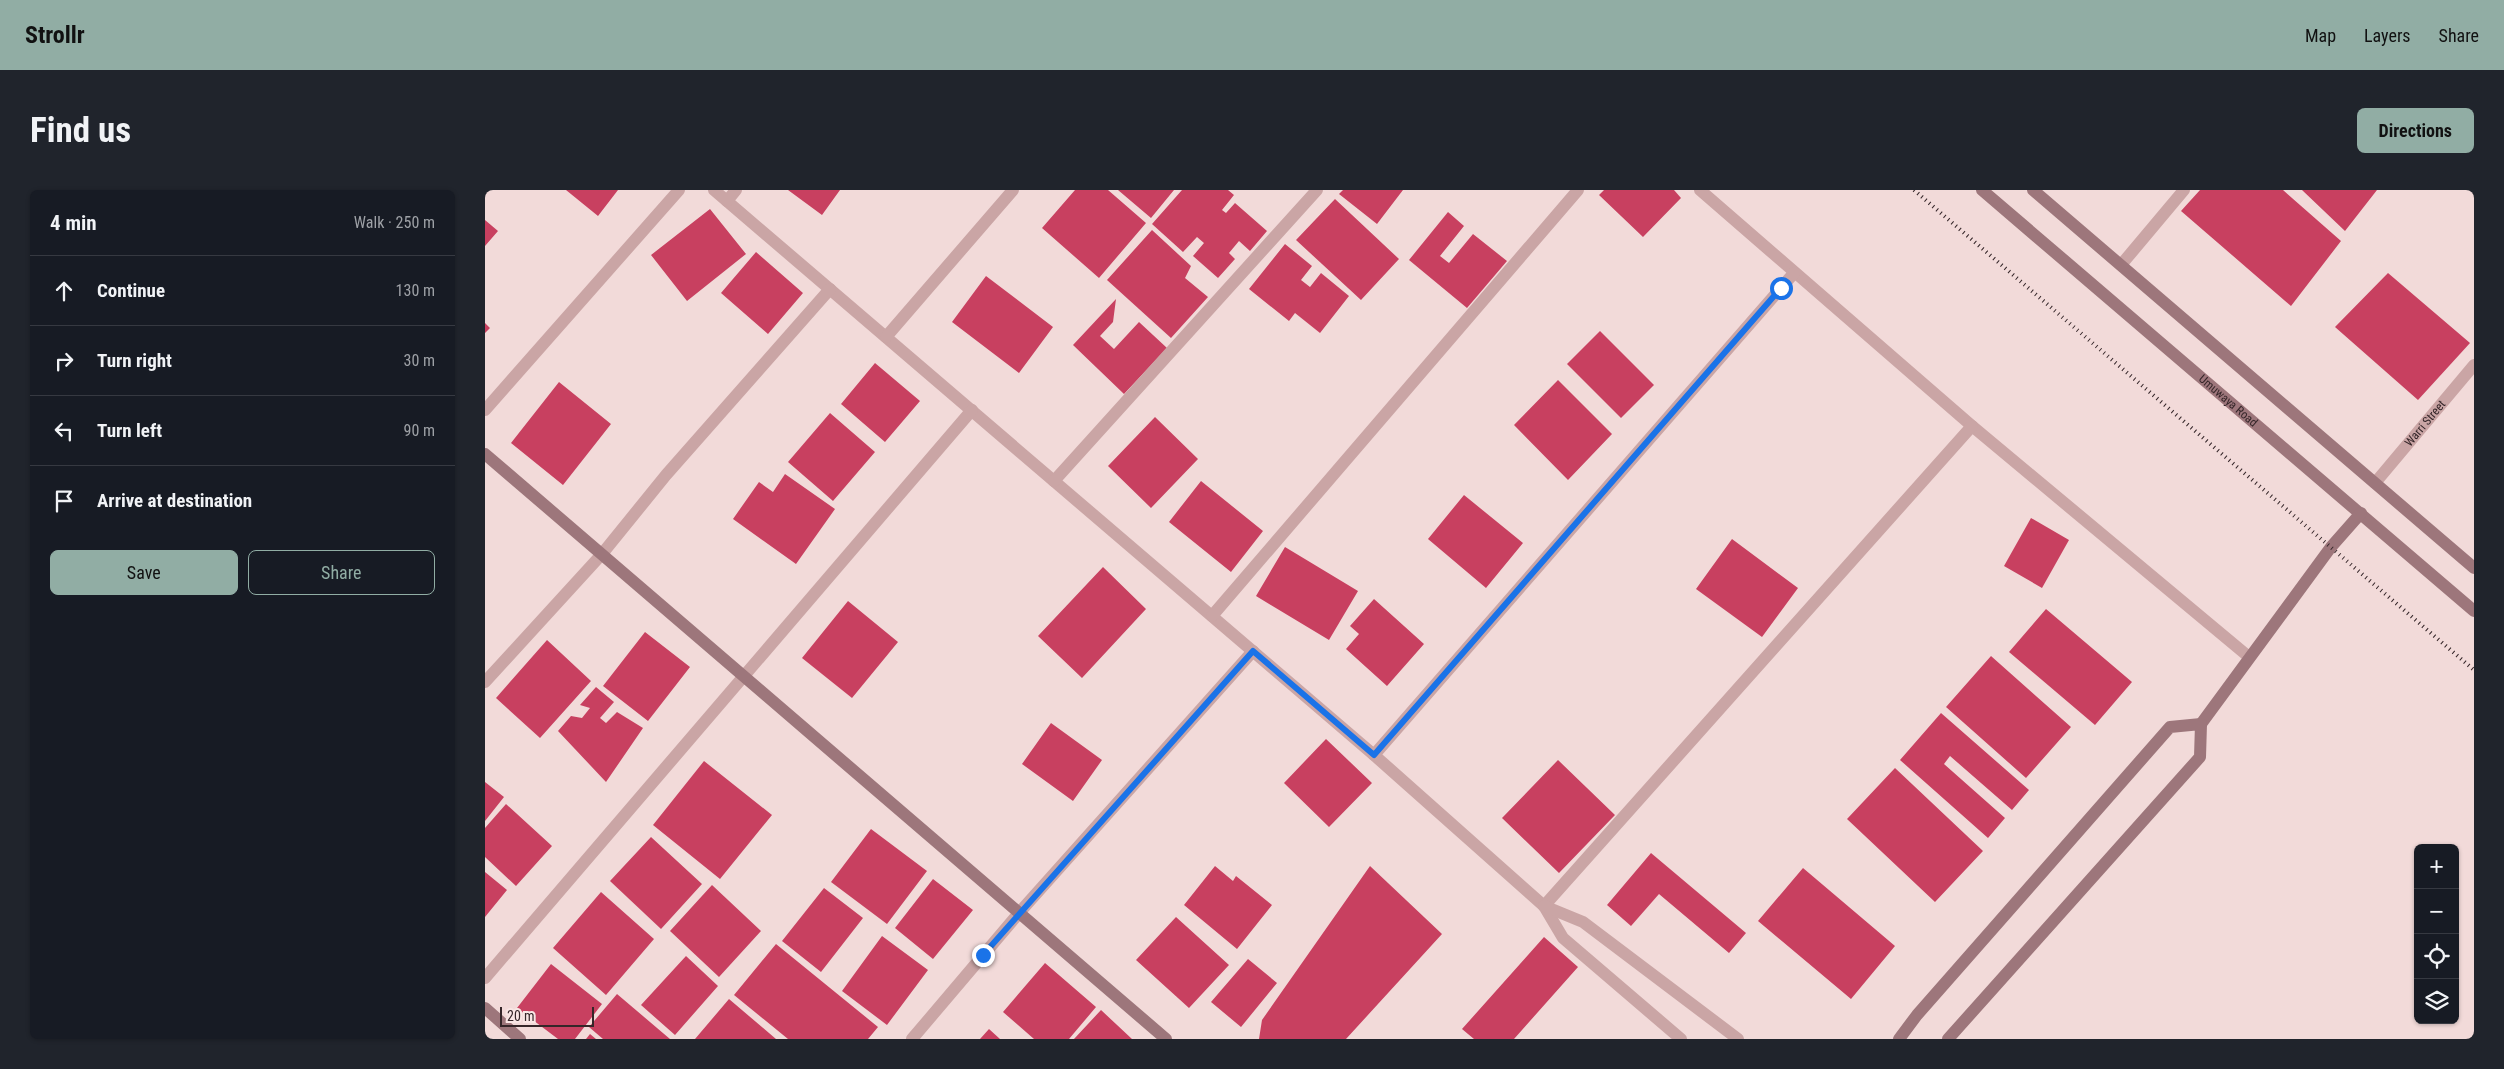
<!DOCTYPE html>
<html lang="en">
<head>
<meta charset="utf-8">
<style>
	:root { --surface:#171b24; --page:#20242c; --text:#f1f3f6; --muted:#9ea1a6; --line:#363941; --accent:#91ada4 }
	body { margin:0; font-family:"Roboto Condensed",sans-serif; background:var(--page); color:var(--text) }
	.controls { position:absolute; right:15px; bottom:15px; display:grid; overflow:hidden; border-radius:8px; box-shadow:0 1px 4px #0004 }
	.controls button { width:45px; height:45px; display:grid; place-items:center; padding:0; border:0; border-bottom:1px solid var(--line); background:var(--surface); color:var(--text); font:25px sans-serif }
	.scale { position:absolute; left:15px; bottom:12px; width:94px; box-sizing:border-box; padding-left:5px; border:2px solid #352629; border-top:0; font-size:14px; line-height:18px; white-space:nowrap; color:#352629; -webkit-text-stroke:4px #f9e6e5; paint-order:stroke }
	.stop { position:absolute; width:15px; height:15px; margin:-11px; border:4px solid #1a73e8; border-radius:50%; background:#fff }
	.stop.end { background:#1a73e8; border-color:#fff; box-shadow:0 1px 5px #0008 }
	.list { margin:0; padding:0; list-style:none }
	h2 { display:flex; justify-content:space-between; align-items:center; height:65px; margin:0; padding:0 20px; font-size:21px }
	h2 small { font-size:16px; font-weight:400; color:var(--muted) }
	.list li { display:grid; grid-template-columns:32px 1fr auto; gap:15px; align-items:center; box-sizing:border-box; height:70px; padding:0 20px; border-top:1px solid var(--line) }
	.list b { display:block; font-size:19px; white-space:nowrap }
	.list em { font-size:16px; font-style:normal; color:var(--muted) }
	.actions { display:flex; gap:10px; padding:15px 20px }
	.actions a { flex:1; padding:11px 0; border:1px solid var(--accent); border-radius:8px; text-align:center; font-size:18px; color:var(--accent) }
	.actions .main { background:var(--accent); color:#111 }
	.icon { flex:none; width:28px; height:28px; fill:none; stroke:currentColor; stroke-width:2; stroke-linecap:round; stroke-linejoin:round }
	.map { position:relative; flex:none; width:1989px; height:849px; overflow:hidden; border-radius:8px }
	header { display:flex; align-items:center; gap:30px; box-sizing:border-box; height:70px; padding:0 25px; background:var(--accent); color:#111 }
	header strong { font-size:24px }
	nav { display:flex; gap:28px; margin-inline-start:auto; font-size:18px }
	.intro { display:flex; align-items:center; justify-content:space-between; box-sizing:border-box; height:120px; padding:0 30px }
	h1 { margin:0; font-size:35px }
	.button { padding:12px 22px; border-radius:8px; background:var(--accent); color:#111; font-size:18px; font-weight:700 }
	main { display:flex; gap:30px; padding:0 30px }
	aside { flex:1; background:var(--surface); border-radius:8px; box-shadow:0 1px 4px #0004 }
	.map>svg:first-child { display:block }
</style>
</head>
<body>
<header>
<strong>Strollr</strong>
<nav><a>Map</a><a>Layers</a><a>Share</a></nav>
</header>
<div class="intro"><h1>Find us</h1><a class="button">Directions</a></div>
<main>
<aside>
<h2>4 min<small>Walk · 250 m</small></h2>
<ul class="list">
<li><svg class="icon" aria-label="ahead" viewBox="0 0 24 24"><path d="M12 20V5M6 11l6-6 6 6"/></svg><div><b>Continue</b></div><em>130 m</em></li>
<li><svg class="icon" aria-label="right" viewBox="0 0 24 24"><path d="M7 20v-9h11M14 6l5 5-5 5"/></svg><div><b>Turn right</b></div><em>30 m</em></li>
<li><svg class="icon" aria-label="left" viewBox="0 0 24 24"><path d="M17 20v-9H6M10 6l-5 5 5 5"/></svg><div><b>Turn left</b></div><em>90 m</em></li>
<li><svg class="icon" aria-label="arrive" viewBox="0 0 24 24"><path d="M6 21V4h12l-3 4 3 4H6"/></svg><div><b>Arrive at destination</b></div></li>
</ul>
<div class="actions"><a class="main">Save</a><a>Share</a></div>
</aside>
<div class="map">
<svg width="1989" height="849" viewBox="0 0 1989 849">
	<rect width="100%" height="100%" fill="#f2dad9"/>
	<path fill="#c84060" d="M 81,0 L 133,0 L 113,26 Z
		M 303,0 L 355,0 L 337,25 Z
		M 590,0 L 623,0 L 661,33 L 614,88 L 557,38 Z
		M 633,0 L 689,0 L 666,28 Z
		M 697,0 L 743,0 L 749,5 L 737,20 L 741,23 L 750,13 L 782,41 L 765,61 L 754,51 L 744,63 L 750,69 L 733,88 L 708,66 L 719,53 L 712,47 L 698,62 L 667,34 Z
		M 858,0 L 918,0 L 892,34 L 854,4 Z
		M 1119,0 L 1189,0 L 1196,8 L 1158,47 L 1114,5 Z
		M 1715,0 L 1798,0 L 1856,51 L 1806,116 L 1696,21 Z
		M 1817,0 L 1892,0 L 1860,41 Z
		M 850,9 L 914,69 L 876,110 L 811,50 Z
		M 225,19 L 261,64 L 202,111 L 166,65 Z
		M 963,22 L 979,36 L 955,66 L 964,73 L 988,44 L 1022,71 L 982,118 L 924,70 Z
		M 0,30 L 13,41 L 0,56 Z
		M 667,40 L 706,76 L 700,88 L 723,107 L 686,148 L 622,90 Z
		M 800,54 L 827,76 L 816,90 L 825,97 L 836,83 L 864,106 L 835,143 L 810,123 L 804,131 L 764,99 Z
		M 271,62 L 318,103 L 283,144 L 236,103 Z
		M 1903,83 L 1985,153 L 1933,210 L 1850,137 Z
		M 501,86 L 568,137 L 534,183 L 467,132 Z
		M 631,109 L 628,132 L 615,146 L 629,159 L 654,132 L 682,158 L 639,204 L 588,155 Z
		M 0,133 L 5,138 L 0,143 Z
		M 1115,141 L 1169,195 L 1136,228 L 1082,174 Z
		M 390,173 L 435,211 L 400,252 L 356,214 Z
		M 1073,190 L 1127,244 L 1083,290 L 1029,235 Z
		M 74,192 L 126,234 L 78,295 L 26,253 Z
		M 345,223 L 390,262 L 348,311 L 303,272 Z
		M 670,227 L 713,269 L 666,318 L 623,276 Z
		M 300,284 L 350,319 L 311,374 L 248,329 L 274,292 L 288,302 Z
		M 716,291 L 778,341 L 746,382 L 684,332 Z
		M 979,305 L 1038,353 L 1001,398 L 943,349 Z
		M 1546,328 L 1584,350 L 1557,398 L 1519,376 Z
		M 1247,349 L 1313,398 L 1277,447 L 1211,399 Z
		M 800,357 L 873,401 L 844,450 L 771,406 Z
		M 618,377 L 661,419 L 597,488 L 553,446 Z
		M 889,409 L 939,454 L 902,496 L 861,459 L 874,444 L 865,436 Z
		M 363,411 L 413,452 L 367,508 L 317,468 Z
		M 1561,419 L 1647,492 L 1610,535 L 1524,462 Z
		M 160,442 L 205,477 L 163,531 L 118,496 Z
		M 62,450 L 106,491 L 55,548 L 11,508 Z
		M 1506,466 L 1586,537 L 1541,588 L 1461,517 Z
		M 111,497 L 129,512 L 115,528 L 121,533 L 132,522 L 158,538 L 121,592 L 73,541 L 86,526 L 97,528 L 105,518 L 95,515 Z
		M 1456,523 L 1544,600 L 1527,620 L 1465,566 L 1459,574 L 1520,628 L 1503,648 L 1415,570 Z
		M 566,533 L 617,570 L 588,611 L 537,574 Z
		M 841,549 L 887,593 L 844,637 L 799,593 Z
		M 1073,570 L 1130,625 L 1074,683 L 1017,628 Z
		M 219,571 L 287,625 L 235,689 L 168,635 Z
		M 1410,578 L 1498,661 L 1450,712 L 1362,629 Z
		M 0,592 L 19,607 L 0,631 Z
		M 21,614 L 67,656 L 31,696 L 0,667 L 0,638 Z
		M 386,639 L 442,681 L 402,734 L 346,692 Z
		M 166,647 L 217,694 L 176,739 L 125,691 Z
		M 1166,663 L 1261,743 L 1244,763 L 1174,704 L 1146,736 L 1122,715 Z
		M 730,676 L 748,691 L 751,686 L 787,715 L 752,759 L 699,715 Z
		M 885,676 L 957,744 L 861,849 L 774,849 L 777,830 Z
		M 1318,678 L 1410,756 L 1366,809 L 1273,731 Z
		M 0,682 L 22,700 L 0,727 Z
		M 448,689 L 488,720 L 448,769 L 410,738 Z
		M 227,695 L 276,741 L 234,787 L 185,741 Z
		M 339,698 L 378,728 L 336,782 L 297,751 Z
		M 116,702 L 169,749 L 121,805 L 68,758 Z
		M 691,727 L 744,775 L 704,818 L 651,770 Z
		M 397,746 L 443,780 L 402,835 L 357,801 Z
		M 1059,747 L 1093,777 L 1029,849 L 989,849 L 977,839 Z
		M 291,754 L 393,837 L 383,849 L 303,849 L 249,805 Z
		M 201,766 L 233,796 L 190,845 L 156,815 Z
		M 763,769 L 792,793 L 756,837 L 726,812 Z
		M 560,773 L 611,817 L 584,849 L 549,849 L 518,822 Z
		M 66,774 L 117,814 L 90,849 L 73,849 L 32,818 Z
		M 132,804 L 185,849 L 118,849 L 104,837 Z
		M 244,809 L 291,849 L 210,849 Z
		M 616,820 L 647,849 L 589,849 Z
		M 504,839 L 515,849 L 495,849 Z
		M 105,844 L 111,849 L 101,849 Z"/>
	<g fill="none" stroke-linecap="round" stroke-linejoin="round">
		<g stroke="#caa5a5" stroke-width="12">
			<path d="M 229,0 L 889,565 L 1059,716 L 1078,748 L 1196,849"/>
			<path d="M 1215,0 L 1487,236 L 1764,467"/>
			<path d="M 242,11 L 251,0"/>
			<path d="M 1636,75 L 1699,0"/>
			<path d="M 401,147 L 528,0"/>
			<path d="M 0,220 L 194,0"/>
			<path d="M 569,291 L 832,0"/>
			<path id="s1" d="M 1890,293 L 1989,175"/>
			<path d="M 727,426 L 1093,0"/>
			<path d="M 0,492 L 117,364 L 181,285 L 345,99"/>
			<path d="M 889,565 L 1309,83"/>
			<path d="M 1059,716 L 1487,236"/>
			<path d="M 1059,716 L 1098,732 L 1253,849"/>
			<path d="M 0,788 L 487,220"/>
			<path d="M 427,849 L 534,723 L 768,461"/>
		</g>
		<g stroke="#9d767b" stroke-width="12">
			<path id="s2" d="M 1497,0 L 1989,421"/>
			<path d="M 1548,0 L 1989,378"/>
			<path d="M 0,264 L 681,849"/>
			<path d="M 1716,534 L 1846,357 L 1876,323"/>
			<path d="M 0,818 L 35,849"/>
			<path d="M 1414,849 L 1432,825 L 1685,537 L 1716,534 L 1715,567 L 1463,849"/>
		</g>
		<path stroke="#352629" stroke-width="4" stroke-dasharray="1 4" stroke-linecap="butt" d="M 1429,0 L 1989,480"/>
	</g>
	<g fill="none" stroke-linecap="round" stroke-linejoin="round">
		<path stroke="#1a73e8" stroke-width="6" d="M 498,765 L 768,461 L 889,565 L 1296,98"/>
	</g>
	<g text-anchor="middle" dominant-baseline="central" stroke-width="5" stroke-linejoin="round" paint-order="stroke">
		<g font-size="12" fill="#352629" stroke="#f9e6e5">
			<text stroke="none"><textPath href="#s2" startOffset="324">Umuwaya Road</textPath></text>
			<text stroke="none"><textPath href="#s1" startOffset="78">Warri Street</textPath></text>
		</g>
	</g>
</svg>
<div class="controls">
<button>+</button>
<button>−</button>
<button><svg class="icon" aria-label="locate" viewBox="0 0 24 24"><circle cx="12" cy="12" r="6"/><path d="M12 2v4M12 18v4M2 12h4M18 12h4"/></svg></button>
<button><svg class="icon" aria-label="layers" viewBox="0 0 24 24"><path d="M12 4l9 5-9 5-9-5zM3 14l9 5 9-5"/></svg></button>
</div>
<div class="scale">20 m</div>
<div class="stop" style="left:1296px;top:98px"></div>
<div class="stop end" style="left:498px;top:765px"></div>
</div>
</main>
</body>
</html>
